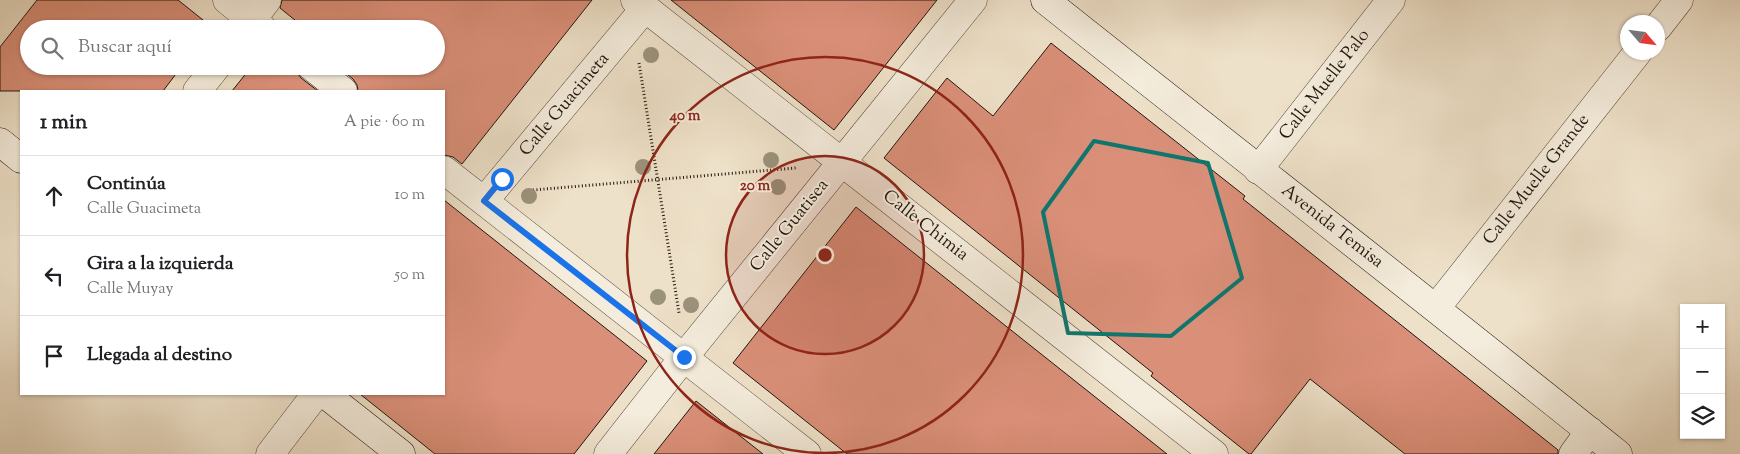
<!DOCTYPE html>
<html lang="es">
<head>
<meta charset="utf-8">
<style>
	:root { --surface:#fff; --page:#f2f2f2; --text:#202124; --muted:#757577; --line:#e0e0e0 }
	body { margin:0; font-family:"Sorts Mill Goudy",serif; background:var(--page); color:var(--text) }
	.controls { position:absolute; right:15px; bottom:15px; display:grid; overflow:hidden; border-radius:0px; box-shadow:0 1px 4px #0004 }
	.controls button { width:45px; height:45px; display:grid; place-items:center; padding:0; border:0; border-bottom:1px solid var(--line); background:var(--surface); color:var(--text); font:25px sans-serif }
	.compass { position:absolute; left:1620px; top:15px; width:45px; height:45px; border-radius:50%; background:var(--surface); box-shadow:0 1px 4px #0004; rotate:118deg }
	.stop { position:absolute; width:15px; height:15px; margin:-11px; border:4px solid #1a73e8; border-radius:50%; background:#fff }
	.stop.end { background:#1a73e8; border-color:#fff; box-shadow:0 1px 5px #0008 }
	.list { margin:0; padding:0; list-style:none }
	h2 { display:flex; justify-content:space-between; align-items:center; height:65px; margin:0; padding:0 20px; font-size:21px }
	h2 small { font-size:16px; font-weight:400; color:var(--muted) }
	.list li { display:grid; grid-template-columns:32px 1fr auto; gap:15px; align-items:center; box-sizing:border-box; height:80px; padding:0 20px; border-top:1px solid var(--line) }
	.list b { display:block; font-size:19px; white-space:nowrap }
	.list p { margin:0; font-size:16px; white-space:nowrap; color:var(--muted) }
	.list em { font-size:16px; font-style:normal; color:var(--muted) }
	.icon { flex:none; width:28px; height:28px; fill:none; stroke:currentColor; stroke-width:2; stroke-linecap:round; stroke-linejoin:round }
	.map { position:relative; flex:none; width:1740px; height:454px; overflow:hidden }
	.search { position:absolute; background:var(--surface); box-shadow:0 1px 4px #0004; left:20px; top:20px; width:425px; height:55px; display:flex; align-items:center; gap:12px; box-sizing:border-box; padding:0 18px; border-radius:28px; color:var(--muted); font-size:19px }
	.panel { position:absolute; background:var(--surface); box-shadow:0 1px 4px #0004; left:20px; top:90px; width:425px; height:305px; border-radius:0px }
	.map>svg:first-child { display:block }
</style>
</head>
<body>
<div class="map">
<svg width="1740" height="454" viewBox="0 0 1740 454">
	<rect width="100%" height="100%" fill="#eee1c9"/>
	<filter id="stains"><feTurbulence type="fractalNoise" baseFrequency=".004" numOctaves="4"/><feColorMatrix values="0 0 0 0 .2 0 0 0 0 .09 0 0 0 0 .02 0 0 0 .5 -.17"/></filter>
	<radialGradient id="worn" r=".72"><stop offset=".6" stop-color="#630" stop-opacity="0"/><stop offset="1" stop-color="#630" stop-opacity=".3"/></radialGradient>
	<path fill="#da8f78" stroke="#20150e" d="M 37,0 L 178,0 L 213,28 L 29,29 L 29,66 L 182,66 L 163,91 L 0,91 L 0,47 Z
		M 282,0 L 592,0 L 462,164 L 453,157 L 444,155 L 444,91 L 358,91 L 357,85 L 353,79 L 337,66 L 436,66 L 436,29 L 306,29 L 280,8 Z
		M 671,0 L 937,0 L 834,130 Z
		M 1051,43 L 1245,196 L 1243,199 L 1558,450 L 1558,454 L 1405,454 L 1310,379 L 1251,454 L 1249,454 L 1151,376 L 1153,373 L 884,158 L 947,78 L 993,116 Z
		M 252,66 L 296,66 L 297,72 L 301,78 L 318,91 L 232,91 Z
		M 444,200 L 647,361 L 574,454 L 435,454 L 360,394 L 444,394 Z
		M 856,207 L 1167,454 L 847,454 L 733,363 Z
		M 696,401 L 763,454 L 654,454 Z"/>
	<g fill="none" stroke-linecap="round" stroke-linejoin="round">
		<g stroke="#54483d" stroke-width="29">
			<path id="street" d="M 227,0 L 263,29
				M 635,0 L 1214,454
				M 1658,27 L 1679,0
				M 245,29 L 267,0
				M 311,66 L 343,91
				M 197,91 L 217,66
				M 444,170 L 807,454
				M 1258,170 L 1391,0
				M 484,201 L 645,8
				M 1436,308 L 1638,52
				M 270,454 L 316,394
				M 608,454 L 684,357 L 973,0"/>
		</g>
		<g stroke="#20150e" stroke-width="29">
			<path id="secondary" d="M 1045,0 C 1236,152 1428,301 1618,454
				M 0,142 L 21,159
				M 325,394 L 401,454
				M 1573,454 L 1590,431"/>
		</g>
		<path stroke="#20150e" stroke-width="3" stroke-dasharray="1 2.5" stroke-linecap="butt" d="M 639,63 L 679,313
			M 533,190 L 796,168"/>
		<use href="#street" stroke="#f4ecdc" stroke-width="28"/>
		<use href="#secondary" stroke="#f4ecdc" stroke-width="28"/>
	</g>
	<g fill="#9b927c">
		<circle cx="651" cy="55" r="8"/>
		<circle cx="771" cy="160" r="8"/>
		<circle cx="643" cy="167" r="8"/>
		<circle cx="778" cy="187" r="8"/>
		<circle cx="529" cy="196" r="8"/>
		<circle cx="658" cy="297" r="8"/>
		<circle cx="691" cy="305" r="8"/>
	</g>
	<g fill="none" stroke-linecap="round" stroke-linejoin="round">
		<path stroke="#1a73e8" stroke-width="6" d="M 502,179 L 484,201 L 684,357"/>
	</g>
	<path fill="none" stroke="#0f766e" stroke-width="4" stroke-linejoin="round" d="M 1094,141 L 1208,163 L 1242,278 L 1171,336 L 1068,333 L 1043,212 Z"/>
	<circle cx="825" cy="255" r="99" fill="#8f2418" fill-opacity=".12"/>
	<g fill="none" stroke="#8f2418" stroke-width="2.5">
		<circle cx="825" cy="255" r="99"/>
		<circle cx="825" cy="255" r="198"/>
	</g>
	<g text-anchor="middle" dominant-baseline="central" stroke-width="4" stroke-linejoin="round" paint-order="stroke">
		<g font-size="18" fill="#20150e" stroke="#f4ecdc">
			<text transform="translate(1325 85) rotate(-52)">Calle Muelle Palo</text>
			<text transform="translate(565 105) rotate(-50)">Calle Guacimeta</text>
			<text transform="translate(1537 180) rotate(-52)">Calle Muelle Grande</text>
			<text transform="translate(790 226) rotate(-51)">Calle Guatisea</text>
			<text transform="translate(925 226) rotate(38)">Calle Chimia</text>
			<text transform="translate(1332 227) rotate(38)">Avenida Temisa</text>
		</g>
	</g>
	<circle cx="825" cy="255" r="8" fill="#8f2418" stroke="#f4ecdc" stroke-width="2.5"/>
	<g font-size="15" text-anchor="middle" font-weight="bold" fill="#8f2418" stroke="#f4ecdc" stroke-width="4" stroke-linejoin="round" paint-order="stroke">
		<text x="685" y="120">40 m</text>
		<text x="755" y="190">20 m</text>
	</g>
	<rect width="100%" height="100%" filter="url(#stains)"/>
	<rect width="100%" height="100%" fill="url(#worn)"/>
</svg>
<div class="controls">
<button>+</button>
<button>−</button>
<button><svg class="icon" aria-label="layers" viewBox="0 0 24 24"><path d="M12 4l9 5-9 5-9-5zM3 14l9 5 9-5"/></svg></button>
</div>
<svg class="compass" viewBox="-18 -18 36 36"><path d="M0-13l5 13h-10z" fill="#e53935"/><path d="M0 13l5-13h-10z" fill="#757577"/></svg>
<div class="stop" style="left:502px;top:179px"></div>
<div class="stop end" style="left:684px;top:357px"></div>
<div class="search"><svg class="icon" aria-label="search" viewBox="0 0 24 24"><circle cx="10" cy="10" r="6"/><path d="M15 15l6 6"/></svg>Buscar aquí</div>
<section class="panel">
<h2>1 min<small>A pie · 60 m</small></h2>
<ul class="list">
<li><svg class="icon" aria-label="ahead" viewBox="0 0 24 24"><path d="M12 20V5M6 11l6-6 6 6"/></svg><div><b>Continúa</b><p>Calle Guacimeta</p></div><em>10 m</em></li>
<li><svg class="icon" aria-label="left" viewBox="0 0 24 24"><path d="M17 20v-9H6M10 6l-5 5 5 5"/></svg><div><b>Gira a la izquierda</b><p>Calle Muyay</p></div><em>50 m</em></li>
<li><svg class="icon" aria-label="arrive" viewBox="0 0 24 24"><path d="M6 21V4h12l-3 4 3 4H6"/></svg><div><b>Llegada al destino</b></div></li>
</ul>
</section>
</div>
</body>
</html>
